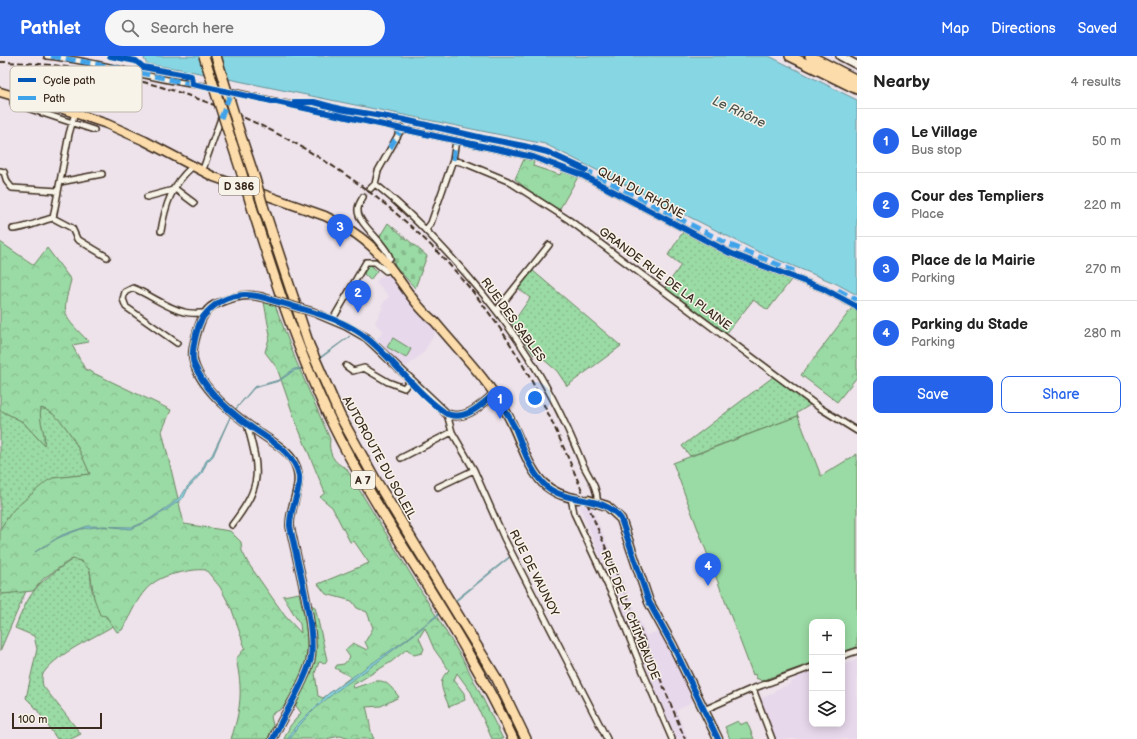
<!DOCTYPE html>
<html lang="en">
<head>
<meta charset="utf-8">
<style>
	:root { --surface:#fff; --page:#f6f6f6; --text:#222; --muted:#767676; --line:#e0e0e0; --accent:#2563eb }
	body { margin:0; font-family:"Balsamiq Sans",sans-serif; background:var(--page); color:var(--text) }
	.controls { position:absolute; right:12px; bottom:12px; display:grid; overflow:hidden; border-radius:8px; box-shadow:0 2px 10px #0003 }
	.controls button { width:36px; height:36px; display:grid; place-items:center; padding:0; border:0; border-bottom:1px solid var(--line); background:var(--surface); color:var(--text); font:20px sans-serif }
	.scale { position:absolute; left:12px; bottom:10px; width:90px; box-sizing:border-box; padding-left:4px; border:2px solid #3b2a1e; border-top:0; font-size:11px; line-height:14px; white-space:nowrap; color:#3b2a1e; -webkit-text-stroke:3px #f7f3e8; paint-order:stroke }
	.you { position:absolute; left:535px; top:342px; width:14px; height:14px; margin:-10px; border:3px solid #fff; border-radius:50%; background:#1a73e8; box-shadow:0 0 0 6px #1a73e833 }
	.badge { display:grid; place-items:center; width:26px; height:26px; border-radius:50%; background:var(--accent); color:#fff; font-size:13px; font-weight:700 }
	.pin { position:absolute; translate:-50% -33px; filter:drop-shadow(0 1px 2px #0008) }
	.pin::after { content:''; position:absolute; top:21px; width:14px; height:12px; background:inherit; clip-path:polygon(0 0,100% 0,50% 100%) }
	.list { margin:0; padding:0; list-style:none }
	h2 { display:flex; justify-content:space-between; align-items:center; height:52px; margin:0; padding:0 16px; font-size:17px }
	h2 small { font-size:13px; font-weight:400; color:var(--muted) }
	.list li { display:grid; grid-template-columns:26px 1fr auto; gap:12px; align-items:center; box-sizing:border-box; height:64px; padding:0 16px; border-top:1px solid var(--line) }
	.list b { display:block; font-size:15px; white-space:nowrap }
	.list p { margin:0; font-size:13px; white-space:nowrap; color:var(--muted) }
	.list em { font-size:13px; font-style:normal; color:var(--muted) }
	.actions { display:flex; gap:8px; padding:12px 16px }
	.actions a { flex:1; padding:9px 0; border:1px solid var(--accent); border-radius:8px; text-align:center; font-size:14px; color:var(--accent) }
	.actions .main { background:var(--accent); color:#fff }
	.icon { flex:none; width:22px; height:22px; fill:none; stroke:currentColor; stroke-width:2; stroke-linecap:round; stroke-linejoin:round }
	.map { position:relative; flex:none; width:857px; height:683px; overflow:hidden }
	header { display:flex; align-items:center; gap:24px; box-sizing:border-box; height:56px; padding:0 20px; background:var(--accent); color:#fff }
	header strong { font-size:19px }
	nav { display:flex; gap:22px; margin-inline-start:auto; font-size:14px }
	.search { width:280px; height:36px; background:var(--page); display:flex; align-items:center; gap:10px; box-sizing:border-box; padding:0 14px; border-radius:22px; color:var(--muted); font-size:15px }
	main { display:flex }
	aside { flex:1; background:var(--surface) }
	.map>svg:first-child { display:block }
</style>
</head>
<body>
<header>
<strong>Pathlet</strong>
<div class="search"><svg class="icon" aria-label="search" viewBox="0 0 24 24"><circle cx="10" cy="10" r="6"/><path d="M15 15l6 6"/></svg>Search here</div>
<nav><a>Map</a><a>Directions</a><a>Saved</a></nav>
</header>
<main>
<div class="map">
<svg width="857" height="683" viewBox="0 0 857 683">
	<defs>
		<pattern id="grass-dots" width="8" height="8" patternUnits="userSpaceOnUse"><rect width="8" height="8" fill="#9adaa4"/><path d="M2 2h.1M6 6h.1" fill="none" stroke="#86bb8d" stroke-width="1.8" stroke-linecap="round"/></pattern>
		<pattern id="forest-crowns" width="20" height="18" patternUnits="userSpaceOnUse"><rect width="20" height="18" fill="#9adaa4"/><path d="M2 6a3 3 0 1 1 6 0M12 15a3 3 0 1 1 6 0" fill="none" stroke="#86bb8d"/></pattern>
		<pattern id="cemetery-stones" width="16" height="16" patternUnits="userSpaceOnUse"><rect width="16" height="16" fill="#9adaa4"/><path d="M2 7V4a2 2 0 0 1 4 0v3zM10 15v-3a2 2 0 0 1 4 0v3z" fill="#86bb8d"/></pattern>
	</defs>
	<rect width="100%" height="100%" fill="#eee3ea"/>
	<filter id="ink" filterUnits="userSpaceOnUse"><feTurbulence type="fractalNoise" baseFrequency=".025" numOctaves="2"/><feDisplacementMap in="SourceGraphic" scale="8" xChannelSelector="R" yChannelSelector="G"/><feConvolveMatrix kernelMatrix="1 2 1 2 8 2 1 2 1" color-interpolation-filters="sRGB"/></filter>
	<g filter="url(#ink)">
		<path fill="#e7d8eb" d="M 381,220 L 391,220 L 436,276 L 423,297 L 406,311 L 402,307 L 400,308 L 376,284 L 383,276 L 375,267 L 383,251 L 381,250 L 389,240 L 376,226 Z
			M 579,448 L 591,450 L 646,579 L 660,575 L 695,644 L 676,655 L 688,683 L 675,683 Z
			M 857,604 L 857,683 L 775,683 L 760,643 L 774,637 L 775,634 L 791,628 L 791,626 L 795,624 L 796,626 L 795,621 L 812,615 L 812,668 L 842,668 L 842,609 Z"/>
		<path fill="url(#grass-dots)" stroke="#6a8261" d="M 683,176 L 725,197 L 791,224 L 768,254 L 753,244 L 726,278 L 665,232 L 681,209 L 668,199 Z
			M 532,214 L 621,290 L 567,330 L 557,315 L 536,297 L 534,299 L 512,268 L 530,242 L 518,232 Z
			M 773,321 L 810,349 L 797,357 L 798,360 L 690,400 L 682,390 Z
			M 41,352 C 65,358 81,397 90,418 L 53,422 L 13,454 L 0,473 L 0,354 L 23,366 L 44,389 C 47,376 37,368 41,352 Z
			M 73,503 C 99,508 86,527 95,543 C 99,553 107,561 113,570 C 93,582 59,597 45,615 C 41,620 42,624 43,630 L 81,678 L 71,683 L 57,683 L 35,651 L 26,642 L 37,593 L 34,580 L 15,572 C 31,532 38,527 73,503 Z
			M 0,534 L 2,538 L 26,535 L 0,595 Z"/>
		<path fill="url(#forest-crowns)" stroke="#6a8261" d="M 524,103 L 534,105 L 533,110 L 560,119 L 562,115 L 578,121 L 559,154 L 529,135 L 515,123 Z
			M 0,186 L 34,209 L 47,192 L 71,224 C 61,262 63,259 89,286 L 72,289 L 85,313 L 171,354 L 162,375 L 184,468 L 230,475 L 241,486 L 242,495 L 248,507 L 285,560 L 301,577 L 300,568 L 283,540 L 299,537 C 308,575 314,603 292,638 C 286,647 283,654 273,657 L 271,661 L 273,669 L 268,683 L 231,683 C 241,653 243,634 236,603 L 245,592 L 232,554 L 220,531 L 206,514 C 196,513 188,515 178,517 C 142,524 138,546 122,574 L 117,576 L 106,560 L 100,559 L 94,542 L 90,514 L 81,505 L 72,503 L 44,522 L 33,535 L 2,538 L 0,534 L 0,473 L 13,454 L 47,425 L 53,422 L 90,418 C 81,397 65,358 41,352 C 38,366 46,376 44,389 L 23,366 L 0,354 Z
			M 371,209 L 377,215 L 370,224 L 364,218 L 367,210 Z
			M 264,246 L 275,249 L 296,305 L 330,383 C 328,396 333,407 346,412 L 465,607 L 503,683 L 492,683 L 471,636 L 457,617 L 454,624 L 464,637 L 465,644 L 449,651 C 444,636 435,626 449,614 L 434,593 L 425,572 L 419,582 L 424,593 L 422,597 L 414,599 L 407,593 L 391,606 L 353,629 L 354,632 C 379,624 382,618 399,641 L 381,650 L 366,651 C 370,662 369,674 374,683 L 350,683 L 340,680 L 326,683 L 284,683 L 290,670 L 301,657 L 294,647 L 312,616 L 315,596 L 311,549 L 315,551 L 327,604 L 325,607 L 319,606 L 315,617 L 318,640 L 323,642 L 351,621 L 335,612 L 337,609 L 344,608 L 350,601 L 345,594 L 353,587 L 367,594 L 368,592 L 365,586 L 373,572 L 367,556 L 357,552 L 352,545 L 326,538 L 318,528 L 369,507 L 354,485 L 350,486 L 332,451 L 320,441 L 325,437 L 295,364 L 277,312 L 265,296 L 270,279 Z
			M 852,252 L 857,255 L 857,321 L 837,346 L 801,319 Z"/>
		<path fill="url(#cemetery-stones)" stroke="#6a8261" d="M 388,167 L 427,200 L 415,232 L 395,210 L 392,198 L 380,180 Z"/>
		<path fill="#9adaa4" stroke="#6a8261" d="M 393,282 L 411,293 L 406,302 L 387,291 Z
			M 798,360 L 821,420 L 857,398 L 857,591 L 842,596 L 842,566 L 812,566 L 812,607 L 761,625 L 759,623 L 757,623 L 755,618 L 753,619 L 673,407 Z
			M 738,665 L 740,669 L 747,666 L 754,683 L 730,683 L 725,671 Z"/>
		<path fill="#87d6e4" stroke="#699195" d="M 145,0 L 769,0 L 857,44 L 857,239 L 837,228 L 759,196 L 545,88 L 180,13 L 147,8 L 144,3 Z
			M 350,280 L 306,313 L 295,314 L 279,325 L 254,332 L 234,355 L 254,331 L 279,324 L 294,313 L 305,312 Z
			M 231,359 L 213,400 L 207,406 L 202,417 L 188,432 L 184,441 L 165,455 L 148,465 L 131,473 L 104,470 L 81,473 L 58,482 L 35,496 L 62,479 L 88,470 L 133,471 L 147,465 L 172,448 L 182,439 L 187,431 L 201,416 L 206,405 L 212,399 Z
			M 509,501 L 509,502 C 467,536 426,570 383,602 C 350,627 312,647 290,683 L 288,683 L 295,671 L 328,638 L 407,583 Z"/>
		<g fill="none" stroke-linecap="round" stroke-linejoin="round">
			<path stroke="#cabec1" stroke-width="5" stroke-dasharray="5 2.5" stroke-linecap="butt" d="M 363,141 L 370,133"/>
			<g stroke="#3b2a1e" stroke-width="8">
				<path id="street" d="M 47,0 C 100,5 151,24 205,30 L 533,101 L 582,119 L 730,197 L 824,233 L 857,251
					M 13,39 L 13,47 L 15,48 L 94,74
					M 75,57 L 69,78 L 53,162 L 72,172 L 77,183 L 107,201
					M 453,104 L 467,108 L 508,125 L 569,164 L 820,352 L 857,375
					M 0,115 L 4,116 L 7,126 L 12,132 L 58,135
					M 202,116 L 221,62
					M 60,126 L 102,118
					M 375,128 L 378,115 L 402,72
					M 174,132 L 194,147
					M 370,133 L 375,128 C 398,146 419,167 439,188 C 503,256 546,317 581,404 C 586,417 599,432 597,446
					M 147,141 L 173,134
					M 363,141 C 361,145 358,149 358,153 C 356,167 385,186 390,202 L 386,206
					M 13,173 C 28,172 39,165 53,162
					M 426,174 L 431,167 L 453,104 L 456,84
					M 161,175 C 165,150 172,128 192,111
					M 497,254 L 549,189
					M 333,263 L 366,206 L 375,206 L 386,215 L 392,213
					M 177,287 L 126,251 L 123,243 L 125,236 L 133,232 C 151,239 166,252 184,256 C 191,258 199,257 206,257
					M 346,310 L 353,315 L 364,312 L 388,326 L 404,332 L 410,324
					M 447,358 L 452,376 L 474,414 L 504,482 L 607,683
					M 401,402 L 452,376
					M 438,431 L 474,414
					M 571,442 L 574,457 L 615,545 L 641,611 L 672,683
					M 232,469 C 263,428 260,417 247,368
					M 842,600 L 857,595
					M 753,633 L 772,683
					M 704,654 L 749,634 L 812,611"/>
			</g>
			<g stroke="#3b2a1e" stroke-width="10">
				<path id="secondary" d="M 840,0 L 857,9
					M 261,241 C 243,237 230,242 214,249 C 203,255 199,269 196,280 C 194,287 191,299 194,307 C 203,336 237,361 261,378 C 273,386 289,395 295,408 C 305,428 289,450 290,470 C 296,502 318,578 310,606 C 302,633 284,657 273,683
					M 313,256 L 346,270 L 367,282 L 447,358 C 466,365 481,349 494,338"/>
			</g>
			<g stroke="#3b2a1e" stroke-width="11">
				<path id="primary" d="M 0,36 L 34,46 L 54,50 L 107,68 L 145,85 L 214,121 L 325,160 C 348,171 370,186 386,206 C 402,226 415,250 435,266 C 459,295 487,323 506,356 C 519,378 525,407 542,426 C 552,436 565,441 578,443
					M 588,444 L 607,450 L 621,463 L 649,546 L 673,590 L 718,683"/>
			</g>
			<g stroke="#3b2a1e" stroke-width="12">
				<path id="highway" d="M 790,0 L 857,33
					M 810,0 L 857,24
					M 230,81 L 242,118
					M 242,84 L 255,123
					M 251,148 C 278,234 305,319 348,398 C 401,494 467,583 513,683
					M 263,150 L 309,289 L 340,360 L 375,423 L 497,623 L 526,683"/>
			</g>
			<use href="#street" stroke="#f7f3e8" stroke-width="5"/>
			<use href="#secondary" stroke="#f7f3e8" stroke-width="7"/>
			<use href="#primary" stroke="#fcdcab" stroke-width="8"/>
			<use href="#highway" stroke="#fcdcab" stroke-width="9"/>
			<path stroke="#3b2a1e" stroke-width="2" stroke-dasharray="6 3" stroke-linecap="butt" d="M 0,6 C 198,9 399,116 507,283 C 545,342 570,406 597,471 C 627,542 656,612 685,683"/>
			<g stroke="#3b2a1e" stroke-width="10" stroke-linecap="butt">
				<path id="secondary-bridge" d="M 261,241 L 313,256"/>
			</g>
			<g stroke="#3b2a1e" stroke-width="12" stroke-linecap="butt">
				<path id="highway-bridge" d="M 204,0 L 230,81
					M 216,0 L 242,84
					M 242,118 L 251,148
					M 255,123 L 263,150"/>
			</g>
			<use href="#secondary-bridge" stroke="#f7f3e8" stroke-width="7"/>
			<use href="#highway-bridge" stroke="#fcdcab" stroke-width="9"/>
			<path stroke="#3fa3ea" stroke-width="5" stroke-dasharray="10 5" stroke-linecap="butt" d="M 51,0 L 124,13 L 194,29
				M 221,62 L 231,36
				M 390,92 L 402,72
				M 453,104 L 456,84
				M 584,113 L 730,189 L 794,215
				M 838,234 L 857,244"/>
			<g stroke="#f7f3e8" stroke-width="8">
				<path id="cycleway" d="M 110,0 L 136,5 L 143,11 L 191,20 L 192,28 L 533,101 L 582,119 L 730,197 L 824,233 L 857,251
					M 295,46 L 314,46 L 340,53 L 405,64 L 483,82 L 524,90 L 547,96 L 586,114
					M 273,683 C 284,657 302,633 310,606 C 318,578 296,502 290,470 C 289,453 301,437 299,420 C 295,395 265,382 247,368 C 225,352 204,332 194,308 C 190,298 197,270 203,261 C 213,248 227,240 244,239 C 257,238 270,244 282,247 C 312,256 344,263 368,283 C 396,306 418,339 447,358 C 466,365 481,349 494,338 C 502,349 509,360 515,372 C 523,391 530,417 547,431 C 570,449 603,438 621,463 L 649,546 L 673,590 L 718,683"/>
			</g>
			<use href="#cycleway" stroke="#0057b8" stroke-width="6"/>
		</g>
	</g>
	<g text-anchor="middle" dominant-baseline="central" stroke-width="3" stroke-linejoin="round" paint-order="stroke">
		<g fill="#f7f3e8" stroke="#73665b" stroke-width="1">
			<rect x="219" y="121" width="40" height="18" rx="3"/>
			<rect x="351" y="415" width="24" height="18" rx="3"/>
		</g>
		<g font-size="11" font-weight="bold" fill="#3b2a1e">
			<text x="239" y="130">D 386</text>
			<text x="363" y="424">A 7</text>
		</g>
		<g font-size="12" fill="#3b2a1e" stroke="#f7f3e8">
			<text transform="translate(641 137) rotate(28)">QUAI DU RHÔNE</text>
			<text transform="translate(665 223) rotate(37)">GRANDE RUE DE LA PLAINE</text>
			<text transform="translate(513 264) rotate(54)">RUE DES SABLES</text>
			<text transform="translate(379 402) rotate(61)">AUTOROUTE DU SOLEIL</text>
			<text transform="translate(534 517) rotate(63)">RUE DE VAUNOY</text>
			<text transform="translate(630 559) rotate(68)">RUE DE LA CHIMBAUDE</text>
		</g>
		<g font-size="13" font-style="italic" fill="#4e5550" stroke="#f7f3e8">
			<text transform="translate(739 56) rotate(25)">Le Rhône</text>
		</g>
	</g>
	<rect x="10" y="10" width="132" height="46" rx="6" fill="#f7f3e8" stroke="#bfb7ab" stroke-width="1"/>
	<rect x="18" y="22" width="18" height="4" fill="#0057b8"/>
	<rect x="18" y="40" width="18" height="4" fill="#3fa3ea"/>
	<g font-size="11" fill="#3b2a1e">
		<text x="43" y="28">Cycle path</text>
		<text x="43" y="46">Path</text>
	</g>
</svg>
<div class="controls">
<button>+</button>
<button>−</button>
<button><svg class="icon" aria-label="layers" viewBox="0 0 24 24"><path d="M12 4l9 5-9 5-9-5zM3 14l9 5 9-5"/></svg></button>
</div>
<div class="scale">100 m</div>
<div class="you"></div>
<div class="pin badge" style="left:500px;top:363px">1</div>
<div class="pin badge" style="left:358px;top:257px">2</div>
<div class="pin badge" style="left:340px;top:191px">3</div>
<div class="pin badge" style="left:708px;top:530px">4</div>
</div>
<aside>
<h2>Nearby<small>4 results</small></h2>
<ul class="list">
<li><span class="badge">1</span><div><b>Le Village</b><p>Bus stop</p></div><em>50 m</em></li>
<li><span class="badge">2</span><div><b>Cour des Templiers</b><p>Place</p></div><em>220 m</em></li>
<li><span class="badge">3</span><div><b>Place de la Mairie</b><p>Parking</p></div><em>270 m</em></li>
<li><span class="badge">4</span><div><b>Parking du Stade</b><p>Parking</p></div><em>280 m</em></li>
</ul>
<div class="actions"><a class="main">Save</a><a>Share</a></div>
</aside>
</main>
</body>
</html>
